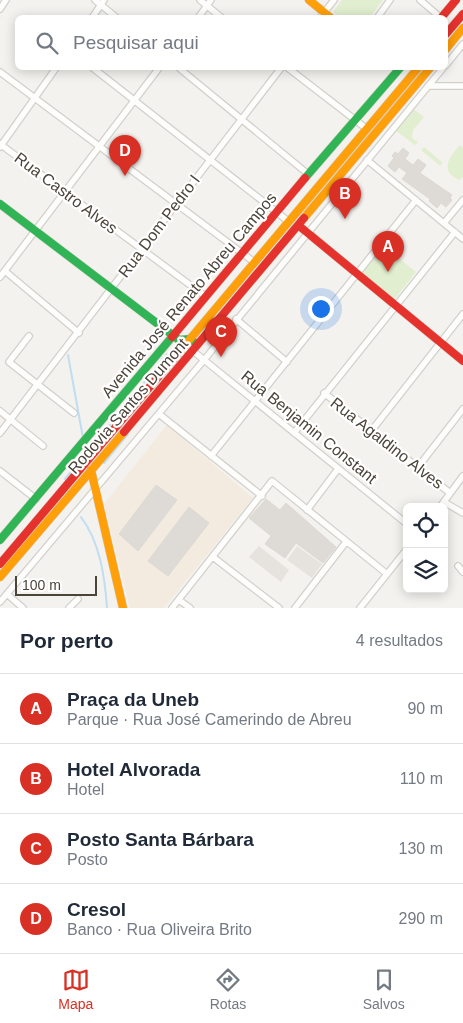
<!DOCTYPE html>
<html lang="pt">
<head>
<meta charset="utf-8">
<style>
	:root { --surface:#fff; --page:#f2f2f3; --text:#1f2937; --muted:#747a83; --line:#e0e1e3; --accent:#d93025 }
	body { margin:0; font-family:Arial,sans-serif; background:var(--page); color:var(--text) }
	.controls { position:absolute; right:15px; bottom:15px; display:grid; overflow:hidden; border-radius:8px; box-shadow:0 2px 12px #0003 }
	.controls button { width:45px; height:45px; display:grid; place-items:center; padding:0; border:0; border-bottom:1px solid var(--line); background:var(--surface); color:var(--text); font:25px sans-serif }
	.scale { position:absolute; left:15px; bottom:12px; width:82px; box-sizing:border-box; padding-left:5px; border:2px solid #4b4439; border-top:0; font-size:14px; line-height:18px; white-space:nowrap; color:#4b4439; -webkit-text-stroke:4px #fff; paint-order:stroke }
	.you { position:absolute; left:320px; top:308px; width:18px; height:18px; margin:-12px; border:4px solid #fff; border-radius:50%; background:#1a73e8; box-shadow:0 0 0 8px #1a73e833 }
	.badge { display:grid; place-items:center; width:32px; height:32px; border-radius:50%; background:var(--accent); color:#fff; font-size:16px; font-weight:700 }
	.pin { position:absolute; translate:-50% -41px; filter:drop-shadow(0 1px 2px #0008) }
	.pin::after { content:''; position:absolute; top:26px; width:18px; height:15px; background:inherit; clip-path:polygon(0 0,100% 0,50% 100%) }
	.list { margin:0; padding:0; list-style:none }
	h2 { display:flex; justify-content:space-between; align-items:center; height:65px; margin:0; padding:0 20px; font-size:21px }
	h2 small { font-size:16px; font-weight:400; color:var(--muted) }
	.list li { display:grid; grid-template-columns:32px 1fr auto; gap:15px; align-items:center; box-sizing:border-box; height:70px; padding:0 20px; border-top:1px solid var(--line) }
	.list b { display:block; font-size:19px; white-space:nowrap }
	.list p { margin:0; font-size:16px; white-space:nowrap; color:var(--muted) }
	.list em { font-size:16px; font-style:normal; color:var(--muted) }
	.icon { flex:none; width:28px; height:28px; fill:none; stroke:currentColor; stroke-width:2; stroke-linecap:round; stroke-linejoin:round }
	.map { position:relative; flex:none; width:463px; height:608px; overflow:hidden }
	.search { position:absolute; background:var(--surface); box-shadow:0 2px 12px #0003; left:15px; right:15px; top:15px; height:55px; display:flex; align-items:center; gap:12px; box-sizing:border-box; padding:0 18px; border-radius:8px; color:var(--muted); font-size:19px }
	.sheet { height:345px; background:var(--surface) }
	nav { display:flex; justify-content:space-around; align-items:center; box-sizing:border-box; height:70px; border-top:1px solid var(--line); background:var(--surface); font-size:14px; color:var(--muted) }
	nav a { display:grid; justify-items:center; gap:2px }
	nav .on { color:var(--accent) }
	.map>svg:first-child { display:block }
</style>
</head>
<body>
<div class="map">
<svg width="463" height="608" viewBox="0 0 463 608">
	<rect width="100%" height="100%" fill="#f4f2ee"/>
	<path fill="#f3ebdf" d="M 167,425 L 253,498 L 164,608 L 130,608 L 104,504 Z"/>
	<path fill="#e1eecf" d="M 342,0 L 383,0 L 370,17 L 340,17 L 333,12 Z
		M 412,108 L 424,117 L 413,130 L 412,138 L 418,142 L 415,145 L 395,130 Z
		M 460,145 L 463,148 L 463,177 L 459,180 C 439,171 449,157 460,145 Z
		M 424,147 L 442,162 L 442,165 L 439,165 L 421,150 Z
		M 382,245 L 416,272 L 394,300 L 360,272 Z"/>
	<path fill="#e6e3df" d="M 259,546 L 289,570 L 281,582 L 249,557 Z
		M 297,546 L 322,564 L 312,578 L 287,560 Z"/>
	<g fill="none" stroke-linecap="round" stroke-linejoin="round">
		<path stroke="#c0ddf1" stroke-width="2" d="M 68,355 L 83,438
			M 127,404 L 167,354
			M 104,463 L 128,434
			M 65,479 L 110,425
			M 81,517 C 100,542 105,578 107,608"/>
	</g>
	<path fill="#dedbd6" stroke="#dcd9d4" d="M 403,148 L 409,153 L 405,159 L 413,165 L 418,159 L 426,165 L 420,173 L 452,195 L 450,198 L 452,200 L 446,207 L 441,203 L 437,208 L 429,201 L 430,199 L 402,179 L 407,173 L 399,167 L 395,172 L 388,166 L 394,158 L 392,156 L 395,152 L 398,154 Z
		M 156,485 L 177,500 L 138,551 L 119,534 Z
		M 266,499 L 280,510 L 286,503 L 336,547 L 323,563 L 296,543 L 285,558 L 265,544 L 271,536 L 249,518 Z
		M 189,507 L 209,523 L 168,576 L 148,561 Z"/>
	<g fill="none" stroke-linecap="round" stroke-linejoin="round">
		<g stroke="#d2d0cb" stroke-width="8">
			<path id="street" d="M 95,0 L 117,18
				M 200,0 L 222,18
				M 420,0 L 441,18
				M 0,9 L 6,0
				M 92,18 L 104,0
				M 198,18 L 211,0
				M 320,18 L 334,0
				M 377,18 L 390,0
				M 446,65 L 463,44
				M 93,68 L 288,221
				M 179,68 L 308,174
				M 288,68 L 367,129
				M 0,72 L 254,262
				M 428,86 L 463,86
				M 0,144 L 205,296
				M 0,147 L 56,68
				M 367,160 L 463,239
				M 444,223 L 463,200
				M 5,271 L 79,333
				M 0,277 L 159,68
				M 236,319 L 287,362
				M 29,336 L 9,362 L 74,413
				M 193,351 L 407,524
				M 324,393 L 450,493
				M 0,411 L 43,446
				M 159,414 L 262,496
				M 372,430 L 463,314
				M 0,433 L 281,68
				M 294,433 L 455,232
				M 211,456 L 416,200
				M 418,467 L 463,409
				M 0,471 L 36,499
				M 444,502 L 463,513
				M 440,507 L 463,476
				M 307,510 L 338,469
				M 213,557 L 279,608
				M 458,566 L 463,572
				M 7,594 L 23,608
				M 179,600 L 190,608
				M 0,602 L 204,360 L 443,68
				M 69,608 L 78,599
				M 172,608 L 272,481 L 387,574
				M 295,608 L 346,542
				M 360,608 L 407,549"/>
		</g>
		<g stroke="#d3cfc5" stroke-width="9">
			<path id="fast" d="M 305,178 L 400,68
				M 0,204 L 179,340 L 190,339 L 193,341
				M 0,540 L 172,337"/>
		</g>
		<g stroke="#d3cfc5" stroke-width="9">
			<path id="slow" d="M 309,0 L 331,18
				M 446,49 L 463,28
				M 304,218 L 430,68
				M 180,351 L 418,68
				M 91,470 L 123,608
				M 0,577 L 124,432"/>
		</g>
		<g stroke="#d3cfc5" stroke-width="9">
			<path id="jam" d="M 441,18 L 456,0
				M 446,34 L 463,14
				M 298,225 L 463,361
				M 172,337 L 305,178
				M 124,432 L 304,218
				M 0,564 L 180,351"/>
		</g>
		<use href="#street" stroke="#fdfdfc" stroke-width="5.5"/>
		<use href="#fast" stroke="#30b455" stroke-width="8"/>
		<use href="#slow" stroke="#ff9f0a" stroke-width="8"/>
		<use href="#jam" stroke="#e5322d" stroke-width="8"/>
	</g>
	<g text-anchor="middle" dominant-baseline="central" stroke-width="4.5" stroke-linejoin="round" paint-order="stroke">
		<g font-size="16" fill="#4b4439" stroke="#fff">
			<text transform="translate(66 193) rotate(37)">Rua Castro Alves</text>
			<text transform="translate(159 226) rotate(-53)">Rua Dom Pedro I</text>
			<text transform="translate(189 295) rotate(-50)">Avenida José Renato Abreu Campos</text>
			<text transform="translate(128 406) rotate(-49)">Rodovia Santos Dumont</text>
			<text transform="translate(309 427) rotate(39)">Rua Benjamin Constant</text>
			<text transform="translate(387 443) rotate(38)">Rua Agaldino Alves</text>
		</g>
	</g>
</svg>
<div class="controls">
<button><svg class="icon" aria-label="locate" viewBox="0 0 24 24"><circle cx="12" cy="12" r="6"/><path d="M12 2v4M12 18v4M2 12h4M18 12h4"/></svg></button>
<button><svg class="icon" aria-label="layers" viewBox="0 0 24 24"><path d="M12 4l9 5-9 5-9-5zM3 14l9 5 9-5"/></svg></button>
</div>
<div class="scale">100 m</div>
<div class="you"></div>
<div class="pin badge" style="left:388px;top:272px">A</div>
<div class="pin badge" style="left:345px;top:219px">B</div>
<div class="pin badge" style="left:221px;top:357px">C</div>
<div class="pin badge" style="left:125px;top:176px">D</div>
<div class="search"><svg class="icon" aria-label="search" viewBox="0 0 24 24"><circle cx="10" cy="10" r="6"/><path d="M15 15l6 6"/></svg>Pesquisar aqui</div>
</div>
<section class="sheet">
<h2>Por perto<small>4 resultados</small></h2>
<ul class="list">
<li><span class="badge">A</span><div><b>Praça da Uneb</b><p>Parque · Rua José Camerindo de Abreu</p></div><em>90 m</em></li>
<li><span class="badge">B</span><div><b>Hotel Alvorada</b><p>Hotel</p></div><em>110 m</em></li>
<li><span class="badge">C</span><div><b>Posto Santa Bárbara</b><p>Posto</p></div><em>130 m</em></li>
<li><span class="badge">D</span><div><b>Cresol</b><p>Banco · Rua Oliveira Brito</p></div><em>290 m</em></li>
</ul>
</section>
<nav>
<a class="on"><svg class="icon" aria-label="map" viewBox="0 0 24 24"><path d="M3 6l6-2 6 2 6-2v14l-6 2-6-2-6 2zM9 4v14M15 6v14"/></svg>Mapa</a>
<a><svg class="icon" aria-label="directions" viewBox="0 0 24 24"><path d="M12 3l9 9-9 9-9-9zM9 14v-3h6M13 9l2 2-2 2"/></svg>Rotas</a>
<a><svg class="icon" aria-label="saved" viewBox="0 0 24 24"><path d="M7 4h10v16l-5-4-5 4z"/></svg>Salvos</a>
</nav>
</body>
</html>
